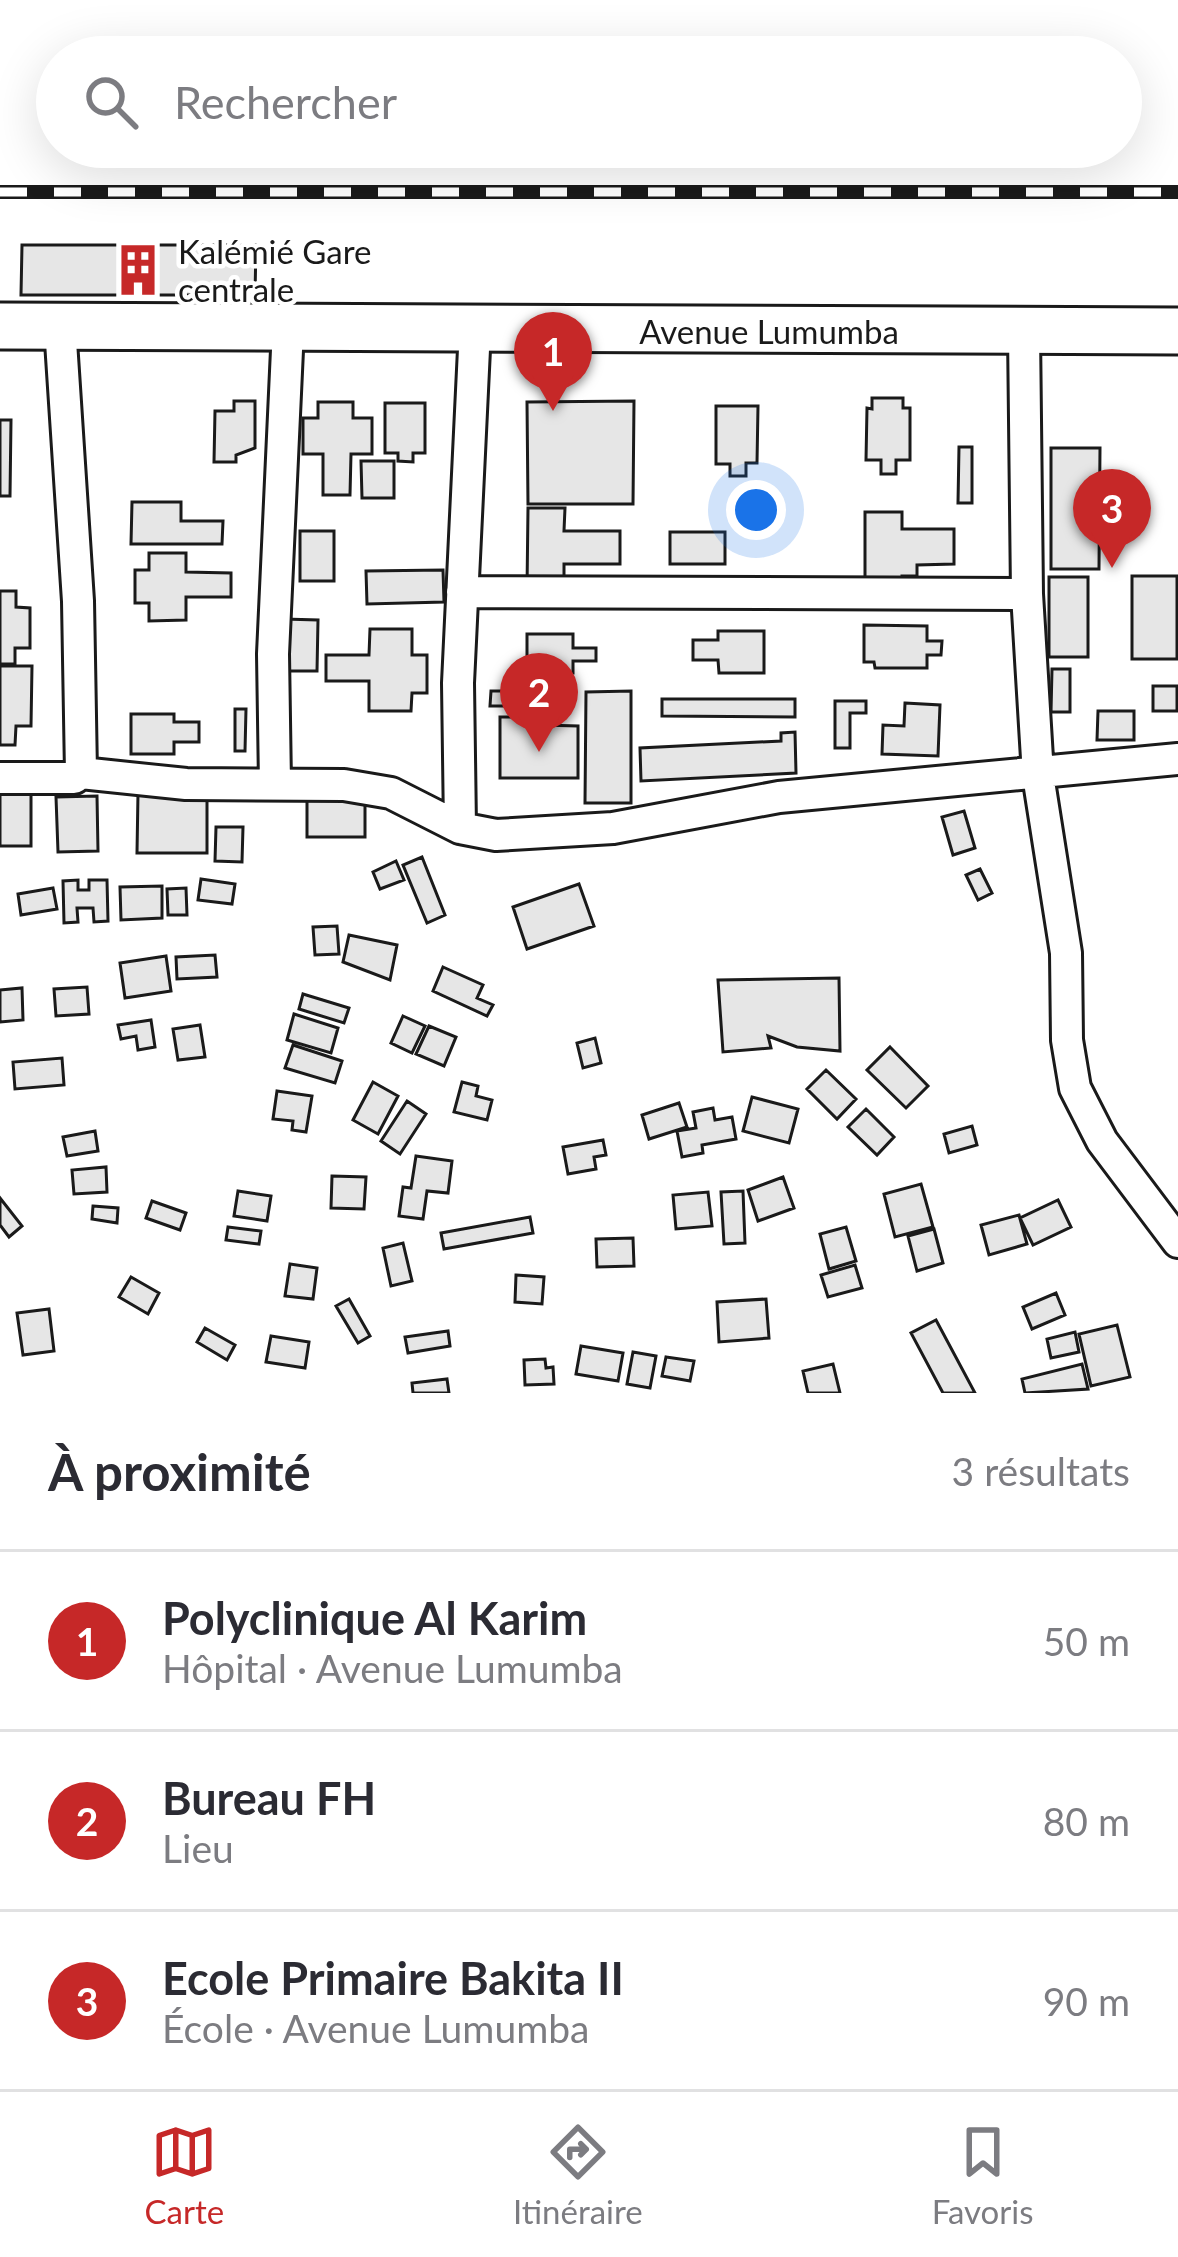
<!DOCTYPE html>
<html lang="fr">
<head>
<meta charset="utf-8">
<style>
	:root { --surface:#fff; --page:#f2f2f3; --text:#2b2b33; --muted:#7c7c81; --line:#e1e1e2; --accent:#c62828 }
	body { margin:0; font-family:Lato,sans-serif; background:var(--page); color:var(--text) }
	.you { position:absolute; left:756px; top:510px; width:42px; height:42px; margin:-30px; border:9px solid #fff; border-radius:50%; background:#1a73e8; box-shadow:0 0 0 18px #1a73e833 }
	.badge { display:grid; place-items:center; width:78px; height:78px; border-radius:50%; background:var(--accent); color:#fff; font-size:39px; font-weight:700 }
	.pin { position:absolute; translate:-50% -99px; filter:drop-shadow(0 3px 6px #0008) }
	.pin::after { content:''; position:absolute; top:63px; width:42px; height:36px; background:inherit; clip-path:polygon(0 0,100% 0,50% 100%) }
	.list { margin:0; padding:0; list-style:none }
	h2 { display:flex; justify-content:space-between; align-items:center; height:156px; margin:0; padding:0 48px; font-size:51px }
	h2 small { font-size:39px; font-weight:400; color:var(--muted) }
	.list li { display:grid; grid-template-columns:78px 1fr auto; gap:36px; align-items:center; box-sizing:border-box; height:180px; padding:0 48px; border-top:3px solid var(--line) }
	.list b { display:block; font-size:45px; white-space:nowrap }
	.list p { margin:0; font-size:39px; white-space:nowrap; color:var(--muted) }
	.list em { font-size:39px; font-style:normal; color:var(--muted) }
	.icon { flex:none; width:66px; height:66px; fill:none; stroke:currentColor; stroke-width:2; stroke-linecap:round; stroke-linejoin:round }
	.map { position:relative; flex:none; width:1178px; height:1393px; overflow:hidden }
	.search { position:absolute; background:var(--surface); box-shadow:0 12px 48px #0002; left:36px; right:36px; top:36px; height:132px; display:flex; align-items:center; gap:30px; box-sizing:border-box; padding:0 42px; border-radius:66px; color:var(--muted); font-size:45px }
	.sheet { height:696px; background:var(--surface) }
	nav { display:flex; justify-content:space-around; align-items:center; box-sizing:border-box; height:168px; border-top:3px solid var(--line); background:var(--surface); font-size:33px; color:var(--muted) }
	nav a { display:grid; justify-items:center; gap:6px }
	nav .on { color:var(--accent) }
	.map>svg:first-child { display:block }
</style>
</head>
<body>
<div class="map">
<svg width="1178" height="1393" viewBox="0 0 1178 1393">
	<rect width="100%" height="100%" fill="#fff"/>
	<path fill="#e6e6e6" stroke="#1a1a1a" stroke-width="3" d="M 22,245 L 256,245 L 255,295 L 21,295 Z
		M 872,398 L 903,398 L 903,408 L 910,408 L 910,460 L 896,460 L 896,474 L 881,474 L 881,460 L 866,460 L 867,408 L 872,409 Z
		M 234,401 L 255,401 L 255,448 L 236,455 L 236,462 L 214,462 L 215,411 L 234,411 Z
		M 634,401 L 633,504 L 528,504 L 527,402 Z
		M 318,402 L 353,402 L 353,418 L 372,418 L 372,454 L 351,454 L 350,495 L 323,495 L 323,454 L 303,454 L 303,418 L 318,418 Z
		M 385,403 L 425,403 L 425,453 L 413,453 L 413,462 L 398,461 L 398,453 L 385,453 Z
		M 716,406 L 758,406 L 757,463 L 746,463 L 746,476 L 730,476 L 730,464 L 716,464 Z
		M 0,420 L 11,420 L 10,496 L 0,496 Z
		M 959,447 L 972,447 L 972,503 L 958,503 Z
		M 1051,448 L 1100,448 L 1099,569 L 1051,569 Z
		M 361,461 L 394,461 L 394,498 L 362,498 Z
		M 132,502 L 181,502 L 181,521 L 223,521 L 222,544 L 131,544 Z
		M 528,508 L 565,508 L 564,531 L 620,531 L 620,564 L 564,564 L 564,589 L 527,589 Z
		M 865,512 L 902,512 L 902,529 L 954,529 L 954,564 L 917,565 L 917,576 L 902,576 L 902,588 L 865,588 Z
		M 300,531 L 334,531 L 334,581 L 300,581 Z
		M 670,532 L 725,532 L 725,564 L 670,564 Z
		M 149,553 L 186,553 L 186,572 L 231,573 L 231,597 L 186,597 L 186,620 L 149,621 L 149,603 L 135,603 L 135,570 L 149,570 Z
		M 443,570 L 444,602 L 367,604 L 366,571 Z
		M 1132,576 L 1177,576 L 1177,659 L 1132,659 Z
		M 1049,577 L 1088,577 L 1088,657 L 1049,657 Z
		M 0,591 L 16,591 L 16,607 L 30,608 L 30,648 L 15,648 L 15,664 L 0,664 Z
		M 283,619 L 318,620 L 317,671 L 282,671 Z
		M 864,625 L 927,626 L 927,641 L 942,641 L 941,655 L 927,655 L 927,668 L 875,668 L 874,662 L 864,662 Z
		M 370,629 L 412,629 L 412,655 L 427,655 L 427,693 L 412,693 L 411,711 L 369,711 L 369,681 L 326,681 L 326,655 L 369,655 Z
		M 718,631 L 764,631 L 764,673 L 719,673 L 718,660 L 693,660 L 693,640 L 718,640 Z
		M 527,634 L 573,634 L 573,648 L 596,648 L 596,661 L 573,661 L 573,673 L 527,673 Z
		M 0,666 L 32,666 L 31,726 L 16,726 L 15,745 L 0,745 Z
		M 1052,669 L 1070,669 L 1070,712 L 1051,712 Z
		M 1153,686 L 1177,686 L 1177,711 L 1153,711 Z
		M 491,691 L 559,691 L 559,706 L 490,706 Z
		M 631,691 L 631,803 L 585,803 L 586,692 Z
		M 662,699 L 795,699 L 795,717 L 662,716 Z
		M 835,701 L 866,701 L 866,713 L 850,713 L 850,748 L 835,748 Z
		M 905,703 L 940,705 L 938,756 L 882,754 L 883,725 L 904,726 Z
		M 235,709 L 246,709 L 245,751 L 235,751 Z
		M 1098,711 L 1134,711 L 1134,740 L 1097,740 Z
		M 131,714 L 174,714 L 174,722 L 199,722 L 199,742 L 174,742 L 174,754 L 131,754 Z
		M 500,717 L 542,717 L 542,725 L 578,726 L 578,778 L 500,778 Z
		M 795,732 L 796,773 L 641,781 L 640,748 L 781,741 L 781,733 Z
		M 0,793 L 31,793 L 31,846 L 0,846 Z
		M 138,793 L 207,793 L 207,853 L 137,853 Z
		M 97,796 L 98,851 L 58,852 L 56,797 Z
		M 307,797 L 365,797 L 365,837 L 307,837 Z
		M 964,811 L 975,848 L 953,855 L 942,817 Z
		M 216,827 L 243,827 L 242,862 L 215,861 Z
		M 422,857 L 445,915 L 427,923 L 403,865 Z
		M 396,861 L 404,880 L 380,889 L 373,872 Z
		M 980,869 L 992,893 L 978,900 L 966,875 Z
		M 201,879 L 235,884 L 232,904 L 198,900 Z
		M 78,880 L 78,890 L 89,890 L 89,880 L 107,880 L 108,921 L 94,922 L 93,908 L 77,908 L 78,922 L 64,923 L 63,881 Z
		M 579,884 L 594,926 L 527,949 L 513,907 Z
		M 162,886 L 162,918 L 121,920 L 120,887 Z
		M 53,888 L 57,909 L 21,915 L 18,894 Z
		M 186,888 L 187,915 L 168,915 L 167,889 Z
		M 337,926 L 339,954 L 315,955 L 313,927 Z
		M 349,935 L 397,945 L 390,980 L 343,962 Z
		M 215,955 L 217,977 L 177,979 L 176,957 Z
		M 166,956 L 171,991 L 125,998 L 120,963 Z
		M 443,967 L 483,985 L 477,998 L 493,1005 L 487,1016 L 433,991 Z
		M 839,978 L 840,1051 L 797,1047 L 768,1036 L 771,1048 L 723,1052 L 718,980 Z
		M 87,987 L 89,1014 L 56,1016 L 54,989 Z
		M 22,988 L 23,1020 L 0,1022 L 0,990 Z
		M 303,994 L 349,1008 L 344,1023 L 299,1009 Z
		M 294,1014 L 338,1028 L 331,1053 L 287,1040 Z
		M 403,1016 L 425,1026 L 412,1053 L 391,1043 Z
		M 151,1020 L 155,1047 L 138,1050 L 136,1036 L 121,1039 L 118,1025 Z
		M 200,1025 L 205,1057 L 178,1060 L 173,1029 Z
		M 429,1026 L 456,1037 L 444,1066 L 416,1054 Z
		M 595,1038 L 601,1063 L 583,1068 L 577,1043 Z
		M 293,1045 L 342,1061 L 335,1083 L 285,1068 Z
		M 890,1047 L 928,1086 L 906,1108 L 867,1070 Z
		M 62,1058 L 64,1085 L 15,1089 L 13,1062 Z
		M 826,1070 L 856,1099 L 837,1119 L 807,1089 Z
		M 373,1082 L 398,1096 L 378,1134 L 353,1120 Z
		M 462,1082 L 478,1086 L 476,1096 L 492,1100 L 487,1120 L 454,1112 Z
		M 277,1091 L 312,1096 L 306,1132 L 292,1130 L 293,1121 L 273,1119 Z
		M 752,1097 L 798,1109 L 789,1143 L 743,1131 Z
		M 407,1101 L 426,1114 L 400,1154 L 381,1141 Z
		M 679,1103 L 687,1127 L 649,1139 L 642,1115 Z
		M 713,1108 L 715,1120 L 732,1117 L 736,1139 L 702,1145 L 703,1153 L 682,1157 L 677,1131 L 696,1128 L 693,1112 Z
		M 866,1109 L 894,1137 L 877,1155 L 848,1127 Z
		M 972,1126 L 977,1145 L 949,1153 L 944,1134 Z
		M 95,1131 L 98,1151 L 67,1156 L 63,1137 Z
		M 603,1140 L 606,1155 L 594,1157 L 596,1169 L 568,1174 L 563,1147 Z
		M 416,1156 L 452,1161 L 448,1193 L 427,1191 L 423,1219 L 399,1216 L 403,1187 L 411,1188 Z
		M 106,1167 L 107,1192 L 74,1194 L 72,1170 Z
		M 332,1176 L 366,1177 L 364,1209 L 331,1208 Z
		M 783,1177 L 794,1208 L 758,1221 L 748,1190 Z
		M 921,1184 L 933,1227 L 895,1237 L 884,1194 Z
		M 238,1191 L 271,1196 L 267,1221 L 234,1216 Z
		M 743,1191 L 745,1243 L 724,1244 L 721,1192 Z
		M 708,1192 L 712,1226 L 676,1229 L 673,1195 Z
		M 0,1198 L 22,1226 L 9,1237 L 0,1225 Z
		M 1058,1200 L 1071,1227 L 1033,1245 L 1020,1218 Z
		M 152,1201 L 186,1213 L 180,1230 L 146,1218 Z
		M 93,1206 L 118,1208 L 117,1223 L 92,1219 Z
		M 1019,1215 L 1027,1244 L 989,1255 L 981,1225 Z
		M 530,1217 L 533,1233 L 444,1249 L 441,1233 Z
		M 228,1227 L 261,1231 L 259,1244 L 226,1240 Z
		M 846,1227 L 856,1261 L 829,1269 L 820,1234 Z
		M 934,1229 L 943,1263 L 917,1271 L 908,1236 Z
		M 633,1238 L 634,1266 L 597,1267 L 596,1239 Z
		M 403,1243 L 412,1281 L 391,1286 L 383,1248 Z
		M 290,1264 L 317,1268 L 313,1299 L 285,1296 Z
		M 855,1265 L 862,1288 L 828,1297 L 821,1275 Z
		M 516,1275 L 544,1277 L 542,1304 L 515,1302 Z
		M 131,1277 L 159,1293 L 148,1314 L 119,1297 Z
		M 1056,1293 L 1065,1315 L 1032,1329 L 1023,1307 Z
		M 349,1299 L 370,1336 L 358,1343 L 336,1306 Z
		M 766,1299 L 769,1338 L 719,1342 L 717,1302 Z
		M 49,1309 L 54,1351 L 23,1355 L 17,1313 Z
		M 936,1320 L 975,1393 L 943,1393 L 911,1333 Z
		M 1117,1325 L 1130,1377 L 1091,1386 L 1079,1334 Z
		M 205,1328 L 235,1345 L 227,1360 L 197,1342 Z
		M 448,1331 L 450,1346 L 408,1353 L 405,1337 Z
		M 1075,1332 L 1079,1352 L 1051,1358 L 1047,1339 Z
		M 271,1336 L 309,1342 L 305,1368 L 266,1362 Z
		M 581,1346 L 623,1353 L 618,1381 L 576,1374 Z
		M 633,1352 L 656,1356 L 650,1388 L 627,1384 Z
		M 666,1357 L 694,1361 L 690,1381 L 662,1376 Z
		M 545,1359 L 546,1368 L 553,1367 L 554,1384 L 525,1385 L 524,1360 Z
		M 833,1364 L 840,1393 L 808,1393 L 803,1371 Z
		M 1082,1364 L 1088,1389 L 1025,1393 L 1022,1379 Z
		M 447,1379 L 449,1393 L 413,1393 L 412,1383 Z"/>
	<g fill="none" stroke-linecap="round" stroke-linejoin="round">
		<g stroke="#1a1a1a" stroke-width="36">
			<path id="minor" d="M 60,326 L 78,601 L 81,773
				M 1024,332 L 1027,594 L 1038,775 L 1066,953 L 1067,1040 L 1075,1088 L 1102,1141 L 1178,1242
				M 462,592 L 1027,594
				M 0,778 L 74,778 L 81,773 L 186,784 L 344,785 L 391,793 L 460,828 L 496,835 L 613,828 L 779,797 L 1178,759
				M 275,784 L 273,654 L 288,328
				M 460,828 L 458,683 L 475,328"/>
		</g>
		<g stroke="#1a1a1a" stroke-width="51">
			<path id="highway" d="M 0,326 L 1178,331"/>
		</g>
		<use href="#minor" stroke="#fff" stroke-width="30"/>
		<use href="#highway" stroke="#fff" stroke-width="45"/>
		<g stroke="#1a1a1a" stroke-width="14">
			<path id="rail" d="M 0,192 L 1178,192"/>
		</g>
		<use href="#rail" stroke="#fff" stroke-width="9" stroke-dasharray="27" stroke-linecap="butt"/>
	</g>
	<defs>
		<g id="building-bare" transform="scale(4.14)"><path d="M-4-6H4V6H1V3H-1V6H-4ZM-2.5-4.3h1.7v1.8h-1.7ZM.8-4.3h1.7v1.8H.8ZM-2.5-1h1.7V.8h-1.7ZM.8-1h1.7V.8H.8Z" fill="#c62828" stroke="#fff" stroke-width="2.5" paint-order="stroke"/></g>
	</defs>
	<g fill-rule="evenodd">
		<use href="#building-bare" x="138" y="270"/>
	</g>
	<g text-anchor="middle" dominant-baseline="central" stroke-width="9" stroke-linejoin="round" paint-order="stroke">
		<g font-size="33" fill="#1a1a1a" stroke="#fff" text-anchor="start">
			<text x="178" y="251">Kalémié Gare<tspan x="178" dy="38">centrale</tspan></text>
		</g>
		<g font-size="33" fill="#1a1a1a" stroke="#fff">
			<text x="769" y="331">Avenue Lumumba</text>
		</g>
	</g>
</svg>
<div class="you"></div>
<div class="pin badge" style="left:553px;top:411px">1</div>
<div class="pin badge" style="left:539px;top:752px">2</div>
<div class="pin badge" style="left:1112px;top:568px">3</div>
<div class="search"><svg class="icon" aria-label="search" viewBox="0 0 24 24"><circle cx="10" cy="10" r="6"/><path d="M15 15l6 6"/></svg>Rechercher</div>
</div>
<section class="sheet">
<h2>À proximité<small>3 résultats</small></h2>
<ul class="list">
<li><span class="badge">1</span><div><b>Polyclinique Al Karim</b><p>Hôpital · Avenue Lumumba</p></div><em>50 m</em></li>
<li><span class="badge">2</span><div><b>Bureau FH</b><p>Lieu</p></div><em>80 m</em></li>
<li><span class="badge">3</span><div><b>Ecole Primaire Bakita II</b><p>École · Avenue Lumumba</p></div><em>90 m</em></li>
</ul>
</section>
<nav>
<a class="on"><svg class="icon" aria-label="map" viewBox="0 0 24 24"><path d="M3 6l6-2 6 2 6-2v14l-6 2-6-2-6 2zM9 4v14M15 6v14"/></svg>Carte</a>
<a><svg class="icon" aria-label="directions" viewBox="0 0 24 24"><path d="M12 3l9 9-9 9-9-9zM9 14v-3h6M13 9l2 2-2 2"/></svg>Itinéraire</a>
<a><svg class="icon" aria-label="saved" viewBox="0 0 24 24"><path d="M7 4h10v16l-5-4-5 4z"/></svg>Favoris</a>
</nav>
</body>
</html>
